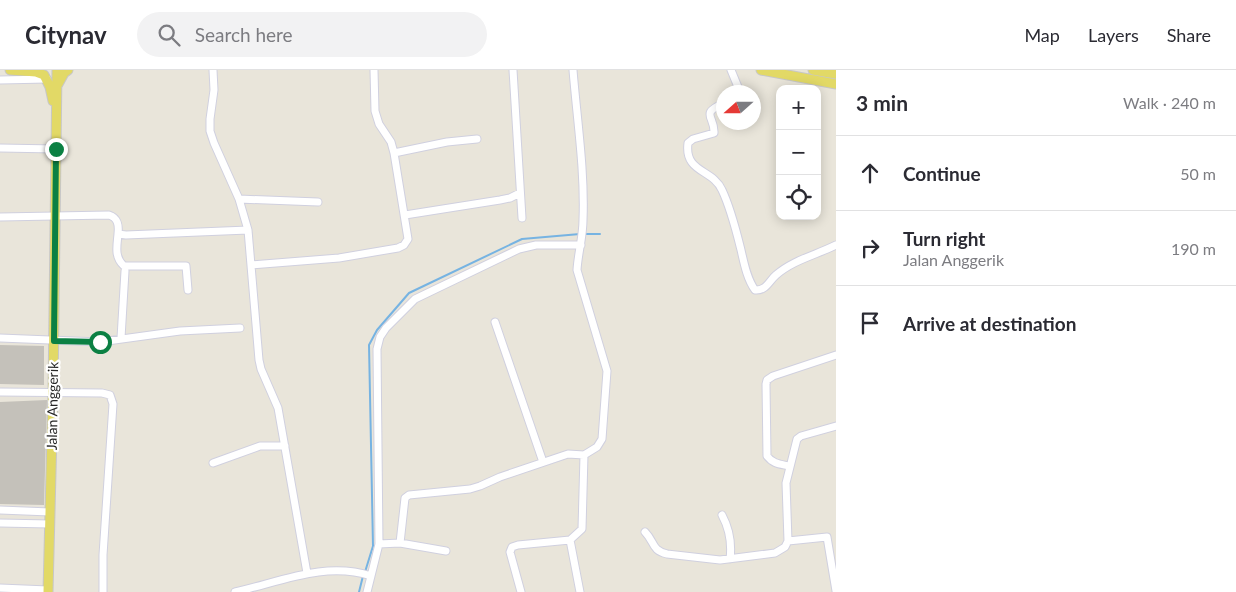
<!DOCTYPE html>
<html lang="en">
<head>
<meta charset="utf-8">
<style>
	:root { --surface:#fff; --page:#f2f2f3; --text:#2b2b33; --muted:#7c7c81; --line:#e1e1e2 }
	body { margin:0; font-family:Lato,sans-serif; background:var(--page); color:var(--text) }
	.controls { position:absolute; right:15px; top:15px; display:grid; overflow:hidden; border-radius:10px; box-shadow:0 2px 12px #0003 }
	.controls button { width:45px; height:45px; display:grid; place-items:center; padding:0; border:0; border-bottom:1px solid var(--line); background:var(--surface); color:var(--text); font:25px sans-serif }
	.compass { position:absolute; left:716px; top:15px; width:45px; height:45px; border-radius:50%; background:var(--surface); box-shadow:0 2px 12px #0003; rotate:249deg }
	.stop { position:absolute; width:15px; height:15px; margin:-11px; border:4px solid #0b8043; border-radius:50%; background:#fff }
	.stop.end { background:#0b8043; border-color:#fff; box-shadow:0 1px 5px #0008 }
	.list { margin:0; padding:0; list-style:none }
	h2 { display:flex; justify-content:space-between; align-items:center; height:65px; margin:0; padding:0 20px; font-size:21px }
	h2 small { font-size:16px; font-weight:400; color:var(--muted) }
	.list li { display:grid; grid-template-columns:32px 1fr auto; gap:15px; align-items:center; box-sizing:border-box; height:75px; padding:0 20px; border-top:1px solid var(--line) }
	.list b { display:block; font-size:19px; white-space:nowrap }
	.list p { margin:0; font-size:16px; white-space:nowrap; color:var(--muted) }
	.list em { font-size:16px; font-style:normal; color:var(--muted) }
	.icon { flex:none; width:28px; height:28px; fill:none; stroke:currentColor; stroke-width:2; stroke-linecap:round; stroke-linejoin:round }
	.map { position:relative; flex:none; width:836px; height:522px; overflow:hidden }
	header { display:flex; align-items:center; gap:30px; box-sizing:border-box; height:70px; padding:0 25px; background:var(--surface); border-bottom:1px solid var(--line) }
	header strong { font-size:24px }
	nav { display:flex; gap:28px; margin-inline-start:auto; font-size:18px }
	.search { width:350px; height:45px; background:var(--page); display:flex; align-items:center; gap:12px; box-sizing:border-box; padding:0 18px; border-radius:28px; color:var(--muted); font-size:19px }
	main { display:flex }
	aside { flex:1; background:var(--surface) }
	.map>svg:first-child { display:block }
</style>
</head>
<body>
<header>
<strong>Citynav</strong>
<div class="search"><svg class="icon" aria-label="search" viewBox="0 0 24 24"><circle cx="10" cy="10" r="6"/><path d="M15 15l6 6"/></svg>Search here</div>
<nav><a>Map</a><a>Layers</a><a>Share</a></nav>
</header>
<main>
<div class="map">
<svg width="836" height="522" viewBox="0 0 836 522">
	<rect width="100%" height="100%" fill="#e9e5da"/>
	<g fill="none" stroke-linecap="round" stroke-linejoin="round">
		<path stroke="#76b3e2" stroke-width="2" d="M 585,164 L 600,164
			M 365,502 L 373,476 L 369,275 L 377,260 L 409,223 L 522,169 L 580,164
			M 359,522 L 363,506"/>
	</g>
	<path fill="#c4c1ba" d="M 0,275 L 44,276 L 44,315 L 0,314 Z
		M 47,330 L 44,435 L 0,434 L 0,332 Z"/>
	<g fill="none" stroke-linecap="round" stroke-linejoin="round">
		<g stroke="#d0d0df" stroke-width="9">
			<path id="minor" d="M 213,0 L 214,20 L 210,49 L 210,61 L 214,73 L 239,129 L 248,160 L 259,290 L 261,299 L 278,338 L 307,503
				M 513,0 L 522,148
				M 731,0 L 738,17 L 738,22
				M 0,10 L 47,9
				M 724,33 C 699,44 715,46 714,63 L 693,69 L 688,73 C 684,103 713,99 722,120 C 731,139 736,160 741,180 C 744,193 747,209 755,220 C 766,221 769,211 776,205 C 793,190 816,185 836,175
				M 0,78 L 56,79
				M 394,83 L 447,72 L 477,69
				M 239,129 L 318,132
				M 405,145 L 500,130 L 510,128 L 520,123
				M 0,147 L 109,145 C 118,148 119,155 118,164 L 126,165 L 248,160
				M 118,164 C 117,176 114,187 124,196 L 186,196 L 188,220
				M 251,195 L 339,188 L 398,178 L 404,175 L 408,169 L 394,83 L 391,72 L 379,54 L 375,41 L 374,0
				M 495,252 L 543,392
				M 0,268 L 100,272 L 180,261 L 240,258
				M 121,268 L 125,201
				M 0,322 L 102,323 L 110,325 L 113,334 L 103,485 L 103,522
				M 213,393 L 260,376 L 285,376
				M 789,396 C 780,394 773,394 767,386 L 766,314 L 767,310 L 773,306 L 836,285
				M 0,440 L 50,442
				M 722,445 C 730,460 732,473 730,489
				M 0,453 L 50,454
				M 645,462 C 655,472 651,480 667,484 L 720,490 L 775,483 L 785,477 L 788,471 L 786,413 L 797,369 L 801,366 L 836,356
				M 570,470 L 580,522
				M 788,471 L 827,467 L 836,521
				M 400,473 L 405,428 L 409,425 L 470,419 L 480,416 L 500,407 L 568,384 L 584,385 L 597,377 L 602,369 L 607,301 L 577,200 C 578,183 583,167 583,150 C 585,101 577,50 573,0
				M 379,474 L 400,473 L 446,481
				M 0,518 L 48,520
				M 235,522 C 280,512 325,491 371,506
				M 367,522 L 379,474 L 377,279 L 380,267 L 386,258 L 415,229 L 519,179 L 536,175 L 581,175
				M 521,522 L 510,482 L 512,477 L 518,475 L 570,470 L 582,459 L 584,385"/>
		</g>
		<g stroke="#c7c7c7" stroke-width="11">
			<path id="major" d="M 10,0 L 36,2 L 44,5 L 50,17 L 53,31
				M 761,0 L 836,14
				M 813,0 L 836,4
				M 58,14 L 64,3 L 68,0
				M 48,522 L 53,323 L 57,0"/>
		</g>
		<use href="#minor" stroke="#fff" stroke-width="7"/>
		<use href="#major" stroke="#e2d966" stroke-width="9"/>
	</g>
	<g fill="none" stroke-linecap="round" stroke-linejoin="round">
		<path stroke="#0b8043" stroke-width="6" d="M 56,79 L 54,271 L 100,272"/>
	</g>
	<g text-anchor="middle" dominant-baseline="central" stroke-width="4.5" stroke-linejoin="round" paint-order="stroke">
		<g font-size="14" fill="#272727" stroke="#fff">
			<text transform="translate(52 336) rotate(-89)">Jalan Anggerik</text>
		</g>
	</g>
</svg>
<div class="controls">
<button>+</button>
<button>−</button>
<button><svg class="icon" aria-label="locate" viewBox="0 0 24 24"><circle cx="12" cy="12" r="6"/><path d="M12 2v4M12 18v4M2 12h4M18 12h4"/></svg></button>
</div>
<svg class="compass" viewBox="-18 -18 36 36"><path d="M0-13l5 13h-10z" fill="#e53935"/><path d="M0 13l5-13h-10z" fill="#7c7c81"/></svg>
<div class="stop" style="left:100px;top:272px"></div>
<div class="stop end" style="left:56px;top:79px"></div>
</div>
<aside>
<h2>3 min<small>Walk · 240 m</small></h2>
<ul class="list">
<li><svg class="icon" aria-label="ahead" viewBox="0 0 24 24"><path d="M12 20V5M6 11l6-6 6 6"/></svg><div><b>Continue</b></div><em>50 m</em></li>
<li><svg class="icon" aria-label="right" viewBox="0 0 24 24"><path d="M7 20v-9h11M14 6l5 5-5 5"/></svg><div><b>Turn right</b><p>Jalan Anggerik</p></div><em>190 m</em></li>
<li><svg class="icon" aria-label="arrive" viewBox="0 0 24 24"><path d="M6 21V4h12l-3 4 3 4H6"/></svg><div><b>Arrive at destination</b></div></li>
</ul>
</aside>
</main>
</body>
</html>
